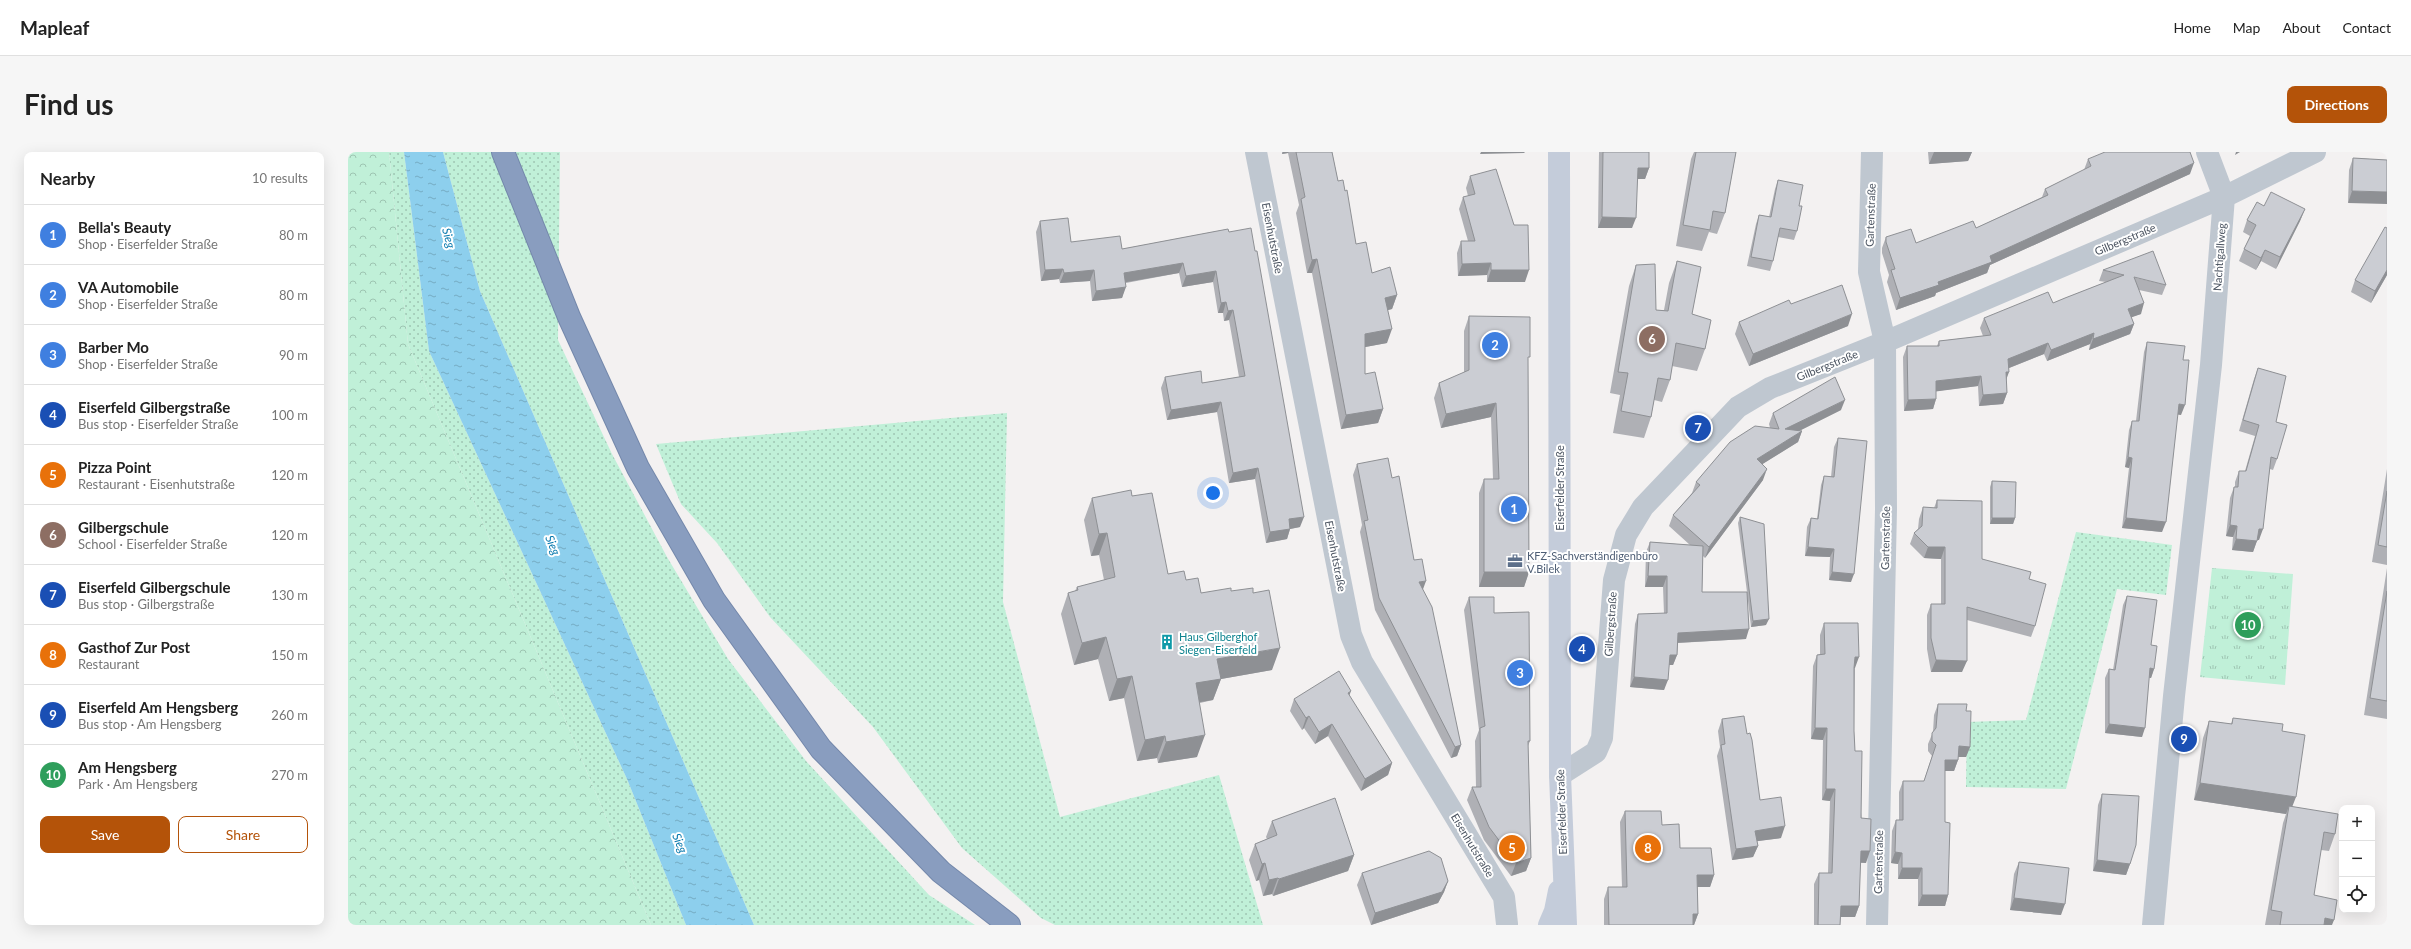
<!DOCTYPE html>
<html lang="en">
<head>
<meta charset="utf-8">
<style>
	:root { --surface:#fff; --page:#f6f6f6; --text:#222; --muted:#767676; --line:#e0e0e0; --accent:#b45309 }
	body { margin:0; font-family:Lato,sans-serif; background:var(--page); color:var(--text) }
	.controls { position:absolute; right:12px; bottom:12px; display:grid; overflow:hidden; border-radius:8px; box-shadow:0 4px 16px #0002 }
	.controls button { width:36px; height:36px; display:grid; place-items:center; padding:0; border:0; border-bottom:1px solid var(--line); background:var(--surface); color:var(--text); font:20px sans-serif }
	.you { position:absolute; left:865px; top:341px; width:14px; height:14px; margin:-10px; border:3px solid #fff; border-radius:50%; background:#1a73e8; box-shadow:0 0 0 6px #1a73e833 }
	.badge { display:grid; place-items:center; width:26px; height:26px; border-radius:50%; background:var(--accent); color:#fff; font-size:13px; font-weight:700 }
	.pin { position:absolute; translate:-50% -50%; border:2px solid #fff; box-shadow:0 1px 4px #0006 }
	.list { margin:0; padding:0; list-style:none }
	h2 { display:flex; justify-content:space-between; align-items:center; height:52px; margin:0; padding:0 16px; font-size:17px }
	h2 small { font-size:13px; font-weight:400; color:var(--muted) }
	.list li { display:grid; grid-template-columns:26px 1fr auto; gap:12px; align-items:center; box-sizing:border-box; height:60px; padding:0 16px; border-top:1px solid var(--line) }
	.list b { display:block; font-size:15px; white-space:nowrap }
	.list p { margin:0; font-size:13px; white-space:nowrap; color:var(--muted) }
	.list em { font-size:13px; font-style:normal; color:var(--muted) }
	.actions { display:flex; gap:8px; padding:12px 16px }
	.actions a { flex:1; padding:9px 0; border:1px solid var(--accent); border-radius:8px; text-align:center; font-size:14px; color:var(--accent) }
	.actions .main { background:var(--accent); color:#fff }
	.icon { flex:none; width:22px; height:22px; fill:none; stroke:currentColor; stroke-width:2; stroke-linecap:round; stroke-linejoin:round }
	.map { position:relative; flex:none; width:2039px; height:773px; overflow:hidden; border-radius:8px }
	header { display:flex; align-items:center; gap:24px; box-sizing:border-box; height:56px; padding:0 20px; background:var(--surface); border-bottom:1px solid var(--line) }
	header strong { font-size:19px }
	nav { display:flex; gap:22px; margin-inline-start:auto; font-size:14px }
	.intro { display:flex; align-items:center; justify-content:space-between; box-sizing:border-box; height:96px; padding:0 24px }
	h1 { margin:0; font-size:28px }
	.button { padding:10px 18px; border-radius:8px; background:var(--accent); color:#fff; font-size:14px; font-weight:700 }
	main { display:flex; gap:24px; padding:0 24px }
	aside { flex:1; background:var(--surface); border-radius:8px; box-shadow:0 4px 16px #0002 }
	.map>svg:first-child { display:block }
</style>
</head>
<body>
<header>
<strong>Mapleaf</strong>
<nav><a>Home</a><a>Map</a><a>About</a><a>Contact</a></nav>
</header>
<div class="intro"><h1>Find us</h1><a class="button">Directions</a></div>
<main>
<aside>
<h2>Nearby<small>10 results</small></h2>
<ul class="list">
<li><span class="badge" style="background:#3f7fe0">1</span><div><b>Bella's Beauty</b><p>Shop · Eiserfelder Straße</p></div><em>80 m</em></li>
<li><span class="badge" style="background:#3f7fe0">2</span><div><b>VA Automobile</b><p>Shop · Eiserfelder Straße</p></div><em>80 m</em></li>
<li><span class="badge" style="background:#3f7fe0">3</span><div><b>Barber Mo</b><p>Shop · Eiserfelder Straße</p></div><em>90 m</em></li>
<li><span class="badge" style="background:#1a4fb4">4</span><div><b>Eiserfeld Gilbergstraße</b><p>Bus stop · Eiserfelder Straße</p></div><em>100 m</em></li>
<li><span class="badge" style="background:#e8710a">5</span><div><b>Pizza Point</b><p>Restaurant · Eisenhutstraße</p></div><em>120 m</em></li>
<li><span class="badge" style="background:#8d6e63">6</span><div><b>Gilbergschule</b><p>School · Eiserfelder Straße</p></div><em>120 m</em></li>
<li><span class="badge" style="background:#1a4fb4">7</span><div><b>Eiserfeld Gilbergschule</b><p>Bus stop · Gilbergstraße</p></div><em>130 m</em></li>
<li><span class="badge" style="background:#e8710a">8</span><div><b>Gasthof Zur Post</b><p>Restaurant</p></div><em>150 m</em></li>
<li><span class="badge" style="background:#1a4fb4">9</span><div><b>Eiserfeld Am Hengsberg</b><p>Bus stop · Am Hengsberg</p></div><em>260 m</em></li>
<li><span class="badge" style="background:#2e9e5b">10</span><div><b>Am Hengsberg</b><p>Park · Am Hengsberg</p></div><em>270 m</em></li>
</ul>
<div class="actions"><a class="main">Save</a><a>Share</a></div>
</aside>
<div class="map">
<svg width="2039" height="773" viewBox="0 0 2039 773">
	<defs>
		<pattern id="grass-dots" width="8" height="8" patternUnits="userSpaceOnUse"><rect width="8" height="8" fill="#c0f0d8"/><path d="M2 2h.1M6 6h.1" fill="none" stroke="#9ec5b2" stroke-width="1.8" stroke-linecap="round"/></pattern>
		<pattern id="forest-crowns" width="20" height="18" patternUnits="userSpaceOnUse"><rect width="20" height="18" fill="#c0f0d8"/><path d="M2 6a3 3 0 1 1 6 0M12 15a3 3 0 1 1 6 0" fill="none" stroke="#9ec5b2"/></pattern>
		<pattern id="park-tufts" width="24" height="20" patternUnits="userSpaceOnUse"><rect width="24" height="20" fill="#c0f0d8"/><path d="M3 7l-1-3M5 7V3M7 7l1-3M15 17l-1-3M17 17v-4M19 17l1-3" fill="none" stroke="#9ec5b2"/></pattern>
		<pattern id="water-ripples" width="26" height="14" patternUnits="userSpaceOnUse"><rect width="26" height="14" fill="#8dcfed"/><path d="M2 4q2-2 4 0t4 0M15 11q2-2 4 0t4 0" fill="none" stroke="#75abc3"/></pattern>
	</defs>
	<rect width="100%" height="100%" fill="#f3f1f1"/>
	<path fill="url(#grass-dots)" d="M 41,0 L 56,0 L 81,199 L 279,627 L 338,773 L 303,773 L 60,192 Z
		M 95,0 L 212,0 L 210,188 L 264,302 L 319,405 L 380,507 L 458,609 L 581,743 L 627,773 L 406,773 L 132,139 Z
		M 659,261 L 655,450 L 712,665 L 871,623 L 915,773 L 707,773 L 693,766 L 614,696 L 525,575 L 422,465 L 369,391 L 333,352 L 308,292 Z
		M 1728,380 L 1824,393 L 1818,443 L 1769,437 L 1718,637 L 1618,635 L 1619,570 L 1678,568 Z"/>
	<path fill="url(#forest-crowns)" d="M 0,0 L 41,0 L 60,192 L 303,773 L 0,773 Z"/>
	<path fill="url(#park-tufts)" d="M 1864,416 L 1945,422 L 1937,533 L 1852,525 Z"/>
	<path fill="url(#water-ripples)" d="M 56,0 L 95,0 L 132,139 L 406,773 L 338,773 L 279,627 L 81,199 Z"/>
	<g fill="none" stroke-linecap="round" stroke-linejoin="round">
		<g stroke="#7488ab" stroke-width="24">
			<path id="highway" d="M 155,0 L 221,165 L 290,316 L 366,448 L 473,597 L 593,720 L 661,773"/>
		</g>
		<path stroke="#bfc7d0" stroke-width="22" d="M 908,0 L 1003,483 L 1014,510 L 1156,745 L 1159,772
			M 1524,0 L 1521,120 L 1537,190 L 1538,357 L 1529,773
			M 1212,623 L 1248,600 L 1254,586 L 1266,428 L 1278,383 L 1295,355 L 1390,255 L 1422,236 L 1537,190 L 1876,45 L 1967,0
			M 1805,773 L 1826,544 L 1863,213 L 1876,45 L 1859,0"/>
		<path stroke="#c4ccda" stroke-width="22" d="M 1211,0 L 1212,623 L 1218,773
			M 1201,773 L 1207,759 L 1211,739"/>
		<use href="#highway" stroke="#899dbf" stroke-width="22"/>
	</g>
	<path fill="#afb0b5" d="M 934,0 L 984,0 L 990,29 L 997,39 L 1008,92 L 1024,121 L 1049,143 L 1044,157 L 1040,158 L 1039,191 L 1017,195 L 1017,222 L 1035,257 L 1030,271 L 993,277 L 964,121 L 959,121 L 948,61 L 951,53 L 940,1 L 934,2 Z
		M 1251,0 L 1301,0 L 1301,16 L 1297,27 L 1289,27 L 1284,76 L 1250,76 Z
		M 1346,0 L 1388,0 L 1377,61 L 1369,82 L 1361,80 L 1354,99 L 1328,94 L 1343,7 Z
		M 1580,0 L 1624,0 L 1620,9 L 1581,12 Z
		M 2005,6 L 2039,8 L 2000,51 L 2001,18 Z
		M 1740,7 L 1842,22 L 1642,113 L 1639,121 L 1588,141 L 1587,144 L 1548,158 L 1539,130 L 1541,123 L 1534,101 L 1534,96 L 1538,85 L 1568,91 L 1628,76 L 1694,45 L 1697,37 L 1736,18 Z
		M 1122,24 L 1177,130 L 1139,130 L 1139,123 L 1110,124 L 1109,101 L 1113,89 L 1120,89 L 1111,57 L 1115,45 L 1120,44 L 1118,36 Z
		M 1430,28 L 1451,54 L 1449,79 L 1446,88 L 1430,85 L 1425,109 L 1422,119 L 1399,114 L 1408,72 L 1411,63 L 1421,65 L 1427,37 Z
		M 1916,54 L 1957,57 L 1952,69 L 1928,117 L 1913,109 L 1908,118 L 1891,109 L 1896,97 L 1902,84 L 1895,80 L 1899,68 Z
		M 692,69 L 723,90 L 774,97 L 880,77 L 952,375 L 942,377 L 939,387 L 918,391 L 907,327 L 881,331 L 869,260 L 819,268 L 813,236 L 817,225 L 854,231 L 891,225 L 881,168 L 876,169 L 875,161 L 870,161 L 865,130 L 834,135 L 831,121 L 778,131 L 774,146 L 744,149 L 742,129 L 712,131 L 711,127 L 693,129 L 688,80 Z
		M 2039,76 L 2039,123 L 2023,151 L 2003,140 L 2007,128 Z
		M 1329,109 L 1344,162 L 1357,197 L 1349,219 L 1324,214 L 1322,228 L 1314,250 L 1306,248 L 1303,265 L 1296,286 L 1265,281 L 1272,243 L 1262,241 L 1281,134 L 1288,113 L 1308,158 L 1316,158 L 1321,131 Z
		M 1755,118 L 1818,133 L 1814,143 L 1791,138 L 1793,162 L 1783,165 L 1786,172 L 1782,182 L 1741,198 L 1742,192 L 1699,209 L 1696,202 L 1661,216 L 1658,228 L 1659,241 L 1655,252 L 1631,254 L 1630,234 L 1588,239 L 1588,247 L 1585,257 L 1556,259 L 1555,205 L 1559,194 L 1589,194 L 1591,189 L 1635,184 L 1632,176 L 1636,166 L 1705,151 L 1758,130 L 1751,129 Z
		M 1443,152 L 1500,174 L 1401,214 L 1387,182 L 1391,170 Z
		M 1121,164 L 1180,210 L 1181,420 L 1176,435 L 1131,435 L 1131,341 L 1136,327 L 1145,327 L 1143,265 L 1093,276 L 1086,246 L 1091,231 L 1116,221 L 1116,179 Z
		M 1799,190 L 1835,208 L 1833,263 L 1829,262 L 1814,380 L 1774,376 L 1781,316 L 1777,315 L 1781,278 L 1784,269 L 1788,269 L 1796,200 Z
		M 1910,216 L 1928,270 L 1929,307 L 1925,318 L 1922,317 L 1911,388 L 1909,388 L 1905,400 L 1884,398 L 1885,385 L 1878,384 L 1882,346 L 1886,335 L 1887,335 L 1887,330 L 1891,319 L 1897,319 L 1907,284 L 1891,279 L 1906,227 Z
		M 1493,258 L 1451,279 L 1454,279 L 1450,290 L 1414,312 L 1415,328 L 1357,406 L 1355,404 L 1354,440 L 1399,440 L 1390,371 L 1392,365 L 1418,473 L 1403,475 L 1400,449 L 1398,487 L 1330,491 L 1329,503 L 1325,513 L 1321,513 L 1316,538 L 1282,535 L 1287,472 L 1290,462 L 1316,462 L 1315,435 L 1297,435 L 1298,400 L 1302,390 L 1342,393 L 1321,374 L 1325,363 L 1344,341 L 1348,330 L 1422,276 L 1421,272 L 1425,261 Z
		M 1490,286 L 1503,430 L 1481,428 L 1482,405 L 1457,404 L 1459,375 L 1463,366 L 1469,367 L 1473,333 L 1476,324 L 1483,325 L 1486,295 Z
		M 1009,312 L 1044,326 L 1066,408 L 1075,438 L 1113,593 L 1109,604 L 1103,606 L 1027,458 L 1012,380 L 1014,373 L 1005,323 Z
		M 2039,317 L 2039,413 L 2024,410 Z
		M 1644,329 L 1667,366 L 1665,372 L 1642,372 L 1642,335 Z
		M 784,344 L 820,422 L 838,428 L 853,441 L 883,439 L 924,518 L 873,527 L 865,548 L 852,551 L 849,605 L 810,611 L 809,606 L 789,609 L 776,546 L 761,549 L 750,507 L 726,513 L 713,462 L 720,441 L 727,439 L 729,435 L 756,428 L 751,403 L 743,404 L 736,368 L 744,346 Z
		M 1589,348 L 1634,407 L 1681,427 L 1687,474 L 1683,485 L 1619,468 L 1614,520 L 1583,520 L 1579,497 L 1579,463 L 1583,452 L 1593,452 L 1593,407 L 1576,406 L 1562,392 L 1566,381 L 1570,377 L 1571,367 L 1575,355 L 1586,356 Z
		M 2039,416 L 2039,567 L 2016,563 Z
		M 1779,444 L 1803,493 L 1806,517 L 1803,526 L 1801,526 L 1794,585 L 1757,581 L 1757,526 L 1761,517 L 1765,518 L 1775,453 Z
		M 1121,445 L 1146,461 L 1182,589 L 1180,594 L 1183,706 L 1178,719 L 1163,724 L 1136,688 L 1119,648 L 1124,635 L 1128,635 L 1127,589 L 1131,578 L 1116,458 Z
		M 1476,471 L 1507,516 L 1506,579 L 1507,599 L 1518,711 L 1512,711 L 1511,754 L 1507,765 L 1493,765 L 1492,773 L 1466,773 L 1466,732 L 1471,721 L 1480,721 L 1482,649 L 1474,648 L 1475,588 L 1463,587 L 1465,514 L 1469,503 L 1472,502 L 1472,483 Z
		M 1001,544 L 1044,611 L 1040,623 L 1013,639 L 980,584 L 967,592 L 956,576 L 954,578 L 942,559 L 946,547 Z
		M 1590,552 L 1618,559 L 1622,595 L 1618,605 L 1610,605 L 1610,608 L 1606,619 L 1597,619 L 1597,670 L 1600,743 L 1597,754 L 1570,754 L 1570,727 L 1550,727 L 1550,712 L 1543,711 L 1544,679 L 1548,668 L 1551,668 L 1551,640 L 1555,629 L 1576,629 L 1584,604 L 1580,599 L 1580,592 L 1585,580 L 1586,563 Z
		M 1885,566 L 1934,579 L 1944,654 L 1987,682 L 1981,699 L 1973,698 L 1966,743 L 1984,773 L 1917,773 L 1935,671 L 1938,662 L 1846,648 L 1855,586 L 1861,569 L 1883,572 Z
		M 1374,567 L 1399,582 L 1412,648 L 1433,686 L 1409,689 L 1410,694 L 1405,705 L 1384,708 L 1369,604 L 1372,595 L 1370,579 Z
		M 1754,642 L 1782,712 L 1778,723 L 1745,719 L 1750,653 Z
		M 1277,659 L 1314,673 L 1332,696 L 1366,723 L 1362,735 L 1349,735 L 1350,762 L 1346,773 L 1256,773 L 1256,747 L 1260,735 L 1274,735 L 1272,670 Z
		M 924,669 L 1006,703 L 1000,719 L 925,744 L 924,742 L 915,744 L 911,728 L 908,729 L 901,708 L 907,692 L 919,687 L 918,685 Z
		M 1671,710 L 1713,763 L 1662,758 L 1666,722 Z
		M 1014,721 L 1100,729 L 1096,740 L 1090,751 L 1023,773 L 1009,733 Z"/>
	<path fill="#8e9094" d="M 935,0 L 941,0 L 940,1 L 934,2 Z
		M 1133,0 L 1177,0 L 1176,1 L 1132,2 Z
		M 1586,0 L 1624,0 L 1620,9 L 1581,12 Z
		M 1888,0 L 1892,0 L 1887,3 Z
		M 1846,11 L 1842,22 L 1642,113 L 1639,121 L 1588,141 L 1587,144 L 1548,158 L 1552,146 L 1590,130 L 1642,104 Z
		M 1290,16 L 1301,16 L 1297,27 L 1286,27 Z
		M 2004,39 L 2039,40 L 2039,52 L 2000,51 Z
		M 1957,57 L 1952,69 L 1928,117 L 1932,105 Z
		M 1254,65 L 1288,66 L 1284,76 L 1250,76 Z
		M 1917,98 L 1913,109 L 1908,118 L 1913,106 Z
		M 969,107 L 964,121 L 959,121 L 964,108 Z
		M 835,111 L 831,121 L 773,131 L 776,121 Z
		M 1143,111 L 1139,123 L 1110,124 L 1114,112 Z
		M 715,117 L 711,127 L 693,129 L 697,118 Z
		M 746,118 L 742,129 L 712,131 L 716,121 Z
		M 1143,118 L 1181,118 L 1177,130 L 1139,130 Z
		M 2039,118 L 2039,123 L 2023,151 L 2027,139 Z
		M 868,119 L 865,130 L 834,135 L 838,124 Z
		M 778,135 L 774,146 L 744,149 L 748,139 Z
		M 1049,143 L 1044,157 L 1032,160 L 1037,146 Z
		M 878,150 L 875,161 L 870,161 L 873,151 Z
		M 1796,151 L 1793,162 L 1776,168 L 1780,157 Z
		M 885,158 L 881,168 L 876,169 L 880,159 Z
		M 1504,162 L 1500,174 L 1401,214 L 1405,202 Z
		M 1786,172 L 1782,182 L 1741,198 L 1745,187 Z
		M 1044,177 L 1039,191 L 1012,196 L 1017,182 Z
		M 1746,181 L 1742,192 L 1699,209 L 1703,198 Z
		M 1700,191 L 1696,202 L 1656,218 L 1660,207 Z
		M 1658,220 L 1661,220 L 1657,231 Z
		M 1633,224 L 1630,234 L 1584,240 L 1588,229 Z
		M 1659,241 L 1655,252 L 1631,254 L 1635,243 Z
		M 1588,247 L 1585,257 L 1556,259 L 1560,248 Z
		M 1497,248 L 1493,258 L 1433,288 L 1437,277 Z
		M 873,250 L 869,260 L 819,268 L 823,258 Z
		M 1148,251 L 1143,265 L 1093,276 L 1098,262 Z
		M 1831,252 L 1837,253 L 1833,263 L 1827,262 Z
		M 1035,257 L 1030,271 L 993,277 L 998,263 Z
		M 1454,279 L 1450,290 L 1405,318 L 1409,307 Z
		M 1780,305 L 1784,306 L 1781,316 L 1777,315 Z
		M 910,316 L 907,327 L 881,331 L 885,321 Z
		M 1419,317 L 1415,328 L 1357,406 L 1361,395 Z
		M 956,365 L 952,375 L 942,377 L 939,387 L 918,391 L 922,380 L 941,367 Z
		M 1644,366 L 1667,366 L 1665,372 L 1642,372 Z
		M 1778,366 L 1818,370 L 1814,380 L 1774,376 Z
		M 1882,373 L 1889,374 L 1885,385 L 1878,384 Z
		M 1911,377 L 1915,377 L 1911,388 L 1907,388 Z
		M 759,381 L 751,403 L 743,404 L 751,382 Z
		M 1888,387 L 1909,389 L 1905,400 L 1884,398 Z
		M 1460,395 L 1486,397 L 1482,405 L 1457,404 Z
		M 1580,395 L 1597,395 L 1593,407 L 1576,406 Z
		M 1136,420 L 1181,420 L 1176,435 L 1131,435 Z
		M 1484,420 L 1506,422 L 1503,430 L 1481,428 Z
		M 1300,424 L 1319,424 L 1315,435 L 1297,435 Z
		M 1078,429 L 1074,440 L 1071,430 Z
		M 1421,467 L 1418,473 L 1403,475 L 1405,469 Z
		M 1401,477 L 1398,487 L 1326,491 L 1330,481 Z
		M 758,485 L 750,507 L 726,513 L 734,491 Z
		M 932,496 L 924,518 L 873,527 L 865,548 L 840,552 L 848,531 L 869,507 Z
		M 1322,503 L 1329,503 L 1325,513 L 1318,513 Z
		M 1507,505 L 1511,505 L 1507,516 L 1503,516 Z
		M 1588,508 L 1619,509 L 1614,520 L 1583,520 Z
		M 1802,516 L 1806,517 L 1803,526 L 1798,525 Z
		M 784,524 L 776,546 L 761,549 L 769,527 Z
		M 1286,525 L 1320,528 L 1316,538 L 1282,535 Z
		M 1003,539 L 999,550 L 1000,541 Z
		M 961,564 L 956,576 L 954,578 L 958,566 Z
		M 984,572 L 980,584 L 967,592 L 971,580 Z
		M 1761,572 L 1797,576 L 1794,585 L 1757,581 Z
		M 1467,576 L 1479,576 L 1475,588 L 1463,587 Z
		M 857,583 L 849,605 L 810,611 L 818,590 Z
		M 817,584 L 809,606 L 789,609 L 797,588 Z
		M 1113,593 L 1109,604 L 1103,606 L 1107,595 Z
		M 1611,594 L 1622,595 L 1618,605 L 1607,605 Z
		M 1597,608 L 1610,608 L 1606,619 L 1593,619 Z
		M 1044,611 L 1040,623 L 1013,639 L 1017,627 Z
		M 1852,631 L 1948,645 L 1941,663 L 1941,654 L 1938,662 L 1846,648 Z
		M 1478,637 L 1487,637 L 1482,649 L 1474,648 Z
		M 1437,674 L 1433,686 L 1403,690 L 1407,679 Z
		M 1410,694 L 1405,705 L 1384,708 L 1388,697 Z
		M 1513,699 L 1522,699 L 1518,711 L 1508,710 Z
		M 1547,700 L 1554,701 L 1550,712 L 1543,711 Z
		M 1006,703 L 1000,719 L 925,744 L 931,727 Z
		M 1183,706 L 1178,719 L 1163,724 L 1168,711 Z
		M 1749,708 L 1782,712 L 1778,723 L 1745,719 Z
		M 917,711 L 911,728 L 908,729 L 914,712 Z
		M 1554,716 L 1574,716 L 1570,727 L 1550,727 Z
		M 1349,723 L 1366,723 L 1362,735 L 1345,735 Z
		M 930,726 L 924,742 L 915,744 L 921,728 Z
		M 1100,729 L 1096,740 L 1090,751 L 1023,773 L 1027,761 Z
		M 1574,743 L 1600,743 L 1597,754 L 1570,754 Z
		M 1666,746 L 1717,752 L 1713,763 L 1662,758 Z
		M 1493,754 L 1511,754 L 1507,765 L 1489,765 Z
		M 1345,762 L 1350,762 L 1346,773 L 1341,773 Z
		M 1977,766 L 1986,768 L 1984,773 L 1975,773 Z"/>
	<path fill="#cbcdd3" stroke="#8e9094" d="M 948,0 L 984,0 L 990,29 L 995,28 L 997,39 L 999,38 L 1008,92 L 1018,90 L 1024,121 L 1042,115 L 1049,143 L 1037,146 L 1044,177 L 1017,182 L 1017,222 L 1027,220 L 1035,257 L 998,263 L 969,107 L 964,108 L 953,47 L 957,45 Z
		M 1255,0 L 1301,0 L 1301,16 L 1290,16 L 1288,66 L 1254,65 Z
		M 1348,0 L 1388,0 L 1377,61 L 1365,59 L 1362,78 L 1335,73 Z
		M 1757,0 L 1842,0 L 1846,11 L 1642,104 L 1644,110 L 1590,130 L 1591,133 L 1552,146 L 1543,118 L 1547,117 L 1538,90 L 1538,85 L 1563,77 L 1568,91 L 1625,69 L 1628,76 L 1700,43 L 1697,37 L 1743,14 L 1740,7 Z
		M 2005,6 L 2039,8 L 2039,40 L 2004,39 Z
		M 1148,17 L 1166,73 L 1180,73 L 1181,118 L 1143,118 L 1143,111 L 1114,112 L 1113,89 L 1127,89 L 1115,45 L 1127,42 L 1122,24 Z
		M 1430,28 L 1455,33 L 1451,54 L 1454,54 L 1449,79 L 1432,76 L 1425,109 L 1403,105 L 1411,63 L 1423,65 Z
		M 1923,40 L 1957,57 L 1932,105 L 1917,98 L 1913,106 L 1896,97 L 1908,73 L 1899,68 L 1909,50 L 1916,54 Z
		M 720,66 L 723,90 L 772,84 L 774,97 L 880,77 L 881,80 L 903,76 L 907,99 L 909,99 L 956,365 L 941,367 L 942,377 L 922,380 L 910,316 L 885,321 L 873,250 L 823,258 L 817,225 L 853,219 L 854,231 L 897,224 L 885,158 L 880,159 L 878,150 L 873,151 L 868,119 L 838,124 L 835,111 L 776,121 L 778,135 L 748,139 L 746,118 L 716,121 L 715,117 L 697,118 L 692,69 Z
		M 2037,75 L 2039,76 L 2039,118 L 2027,139 L 2007,128 Z
		M 1805,99 L 1818,133 L 1786,125 L 1796,151 L 1780,157 L 1786,172 L 1745,187 L 1746,181 L 1703,198 L 1700,191 L 1660,207 L 1661,220 L 1658,220 L 1659,241 L 1635,243 L 1633,224 L 1588,229 L 1588,247 L 1560,248 L 1559,194 L 1591,194 L 1591,189 L 1643,183 L 1636,166 L 1700,140 L 1705,151 L 1717,146 L 1776,123 L 1755,118 Z
		M 1329,109 L 1353,115 L 1344,162 L 1363,168 L 1357,197 L 1328,191 L 1322,228 L 1310,226 L 1303,265 L 1273,259 L 1280,221 L 1270,220 L 1288,113 L 1307,112 L 1308,158 L 1320,159 Z
		M 1494,133 L 1504,162 L 1405,202 L 1391,170 L 1441,148 L 1443,152 Z
		M 1121,164 L 1182,165 L 1182,205 L 1180,205 L 1181,420 L 1136,420 L 1136,327 L 1151,327 L 1148,251 L 1098,262 L 1091,231 L 1121,218 Z
		M 1799,190 L 1837,194 L 1835,208 L 1841,208 L 1837,253 L 1831,252 L 1818,370 L 1778,366 L 1784,306 L 1780,305 L 1784,269 L 1791,269 Z
		M 1910,216 L 1938,224 L 1928,270 L 1939,273 L 1929,307 L 1923,305 L 1915,377 L 1911,377 L 1909,389 L 1888,387 L 1889,374 L 1882,373 L 1886,335 L 1890,335 L 1891,319 L 1898,319 L 1911,273 L 1895,268 Z
		M 1487,225 L 1497,248 L 1437,277 L 1454,279 L 1409,307 L 1419,317 L 1361,395 L 1325,363 L 1352,333 L 1348,330 L 1382,290 L 1407,274 L 1431,277 L 1425,261 Z
		M 1490,286 L 1519,289 L 1506,422 L 1484,420 L 1486,397 L 1460,395 L 1463,366 L 1470,367 L 1476,324 L 1486,325 Z
		M 1040,306 L 1044,326 L 1051,324 L 1066,408 L 1074,407 L 1078,429 L 1071,430 L 1084,455 L 1113,593 L 1107,595 L 1031,446 L 1016,369 L 1020,368 L 1009,312 Z
		M 1644,329 L 1668,330 L 1667,366 L 1644,366 Z
		M 783,338 L 784,344 L 804,341 L 820,422 L 836,419 L 838,428 L 850,426 L 853,441 L 883,436 L 883,439 L 905,436 L 905,441 L 921,438 L 932,496 L 869,507 L 873,527 L 848,531 L 857,583 L 818,590 L 817,584 L 797,588 L 784,524 L 769,527 L 758,485 L 734,491 L 720,441 L 730,438 L 729,435 L 767,425 L 759,381 L 751,382 L 744,346 Z
		M 2039,339 L 2039,395 L 2030,393 Z
		M 1589,348 L 1634,349 L 1634,407 L 1683,420 L 1681,427 L 1698,432 L 1687,474 L 1619,455 L 1619,509 L 1588,508 L 1583,486 L 1583,452 L 1597,452 L 1597,395 L 1580,395 L 1566,381 L 1574,374 L 1575,355 L 1589,356 Z
		M 1392,365 L 1416,372 L 1421,467 L 1405,469 Z
		M 1302,390 L 1355,394 L 1354,440 L 1399,440 L 1401,477 L 1330,481 L 1329,503 L 1322,503 L 1320,528 L 1286,525 L 1290,462 L 1319,461 L 1319,424 L 1300,424 Z
		M 2039,439 L 2039,549 L 2022,546 Z
		M 1779,444 L 1809,448 L 1803,493 L 1809,494 L 1806,517 L 1802,516 L 1797,576 L 1761,572 L 1761,517 L 1767,518 Z
		M 1121,445 L 1146,445 L 1146,461 L 1181,460 L 1182,589 L 1180,589 L 1183,706 L 1168,711 L 1141,675 L 1124,635 L 1133,635 L 1132,576 L 1137,574 Z
		M 1476,471 L 1510,471 L 1511,505 L 1507,505 L 1506,516 L 1506,579 L 1507,599 L 1514,599 L 1513,666 L 1523,667 L 1522,699 L 1513,699 L 1511,754 L 1493,754 L 1492,773 L 1470,773 L 1471,721 L 1484,721 L 1487,637 L 1478,637 L 1479,576 L 1467,576 L 1469,503 L 1477,502 Z
		M 991,519 L 1003,539 L 1000,541 L 1044,611 L 1017,627 L 984,572 L 971,580 L 961,564 L 958,566 L 946,547 Z
		M 1590,552 L 1619,552 L 1618,559 L 1623,559 L 1622,595 L 1611,594 L 1610,608 L 1597,608 L 1597,670 L 1602,671 L 1600,743 L 1574,743 L 1574,716 L 1554,716 L 1554,701 L 1547,700 L 1548,668 L 1555,668 L 1555,629 L 1576,629 L 1588,593 L 1584,589 L 1584,581 L 1588,576 Z
		M 1396,564 L 1399,582 L 1402,581 L 1404,588 L 1412,648 L 1433,645 L 1437,674 L 1407,679 L 1410,694 L 1388,697 L 1373,593 L 1377,592 L 1374,567 Z
		M 1885,566 L 1935,572 L 1934,579 L 1957,583 L 1948,645 L 1852,631 L 1861,569 L 1884,572 Z
		M 1754,642 L 1791,644 L 1788,693 L 1782,712 L 1749,708 Z
		M 987,646 L 1006,703 L 931,727 L 930,726 L 921,728 L 917,711 L 914,712 L 907,692 L 929,683 L 924,669 Z
		M 1941,654 L 1990,662 L 1987,682 L 1976,680 L 1966,743 L 1989,748 L 1986,768 L 1977,766 L 1976,773 L 1932,773 L 1934,760 L 1923,758 Z
		M 1277,659 L 1313,659 L 1314,673 L 1331,672 L 1332,696 L 1363,696 L 1366,723 L 1349,723 L 1350,762 L 1345,762 L 1345,773 L 1261,773 L 1260,735 L 1279,735 Z
		M 1081,699 L 1093,706 L 1100,729 L 1094,740 L 1027,761 L 1014,721 Z
		M 1671,710 L 1721,716 L 1717,752 L 1666,746 Z"/>
	<defs>
		<g id="office-bare" transform="scale(1.2)"><path d="M-6-3h4V-5.5h4V-3h4V5H-6ZM-1-4.5V-3h2v-1.5ZM-6 0V1H6V0Z" fill="#5c6f8a" stroke="#fff" stroke-width="2.5" paint-order="stroke"/></g>
		<g id="building-bare" transform="scale(1.2)"><path d="M-4-6H4V6H1V3H-1V6H-4ZM-2.5-4.3h1.7v1.8h-1.7ZM.8-4.3h1.7v1.8H.8ZM-2.5-1h1.7V.8h-1.7ZM.8-1h1.7V.8H.8Z" fill="#0f9aa8" stroke="#fff" stroke-width="2.5" paint-order="stroke"/></g>
	</defs>
	<g fill-rule="evenodd">
		<use href="#office-bare" x="1167" y="409"/>
		<use href="#building-bare" x="819" y="490"/>
	</g>
	<g text-anchor="middle" dominant-baseline="central" stroke-width="4" stroke-linejoin="round" paint-order="stroke">
		<g font-size="11" fill="#49525f" stroke="#fff">
			<text transform="translate(1522 63) rotate(-88)">Gartenstraße</text>
			<text transform="translate(925 86) rotate(79)">Eisenhutstraße</text>
			<text transform="translate(1777 87) rotate(-23)">Gilbergstraße</text>
			<text transform="translate(1871 105) rotate(-86)">Nachtigallweg</text>
			<text transform="translate(1479 213) rotate(-22)">Gilbergstraße</text>
			<text transform="translate(1211 336) rotate(-90)">Eiserfelder Straße</text>
			<text transform="translate(1537 386) rotate(-89)">Gartenstraße</text>
			<text transform="translate(988 404) rotate(79)">Eisenhutstraße</text>
			<text transform="translate(1262 472) rotate(-86)">Gilbergstraße</text>
			<text transform="translate(1213 660) rotate(-92)">Eiserfelder Straße</text>
			<text transform="translate(1125 693) rotate(59)">Eisenhutstraße</text>
			<text transform="translate(1530 710) rotate(-89)">Gartenstraße</text>
		</g>
		<g font-size="11" fill="#4e5e75" stroke="#fff" text-anchor="start">
			<text x="1179" y="403">KFZ-Sachverständigenbüro<tspan x="1179" dy="13">V.Bilek</tspan></text>
		</g>
		<g font-size="11" fill="#0d838f" stroke="#fff" text-anchor="start">
			<text x="831" y="484">Haus Gilberghof<tspan x="831" dy="13">Siegen-Eiserfeld</tspan></text>
		</g>
		<g font-size="12" font-style="italic" fill="#0c7baf" stroke="#fff">
			<text transform="translate(101 86) rotate(75)">Sieg</text>
			<text transform="translate(205 393) rotate(67)">Sieg</text>
			<text transform="translate(332 691) rotate(67)">Sieg</text>
		</g>
	</g>
</svg>
<div class="controls">
<button>+</button>
<button>−</button>
<button><svg class="icon" aria-label="locate" viewBox="0 0 24 24"><circle cx="12" cy="12" r="6"/><path d="M12 2v4M12 18v4M2 12h4M18 12h4"/></svg></button>
</div>
<div class="you"></div>
<div class="pin badge" style="left:1166px;top:357px;background:#3f7fe0">1</div>
<div class="pin badge" style="left:1147px;top:193px;background:#3f7fe0">2</div>
<div class="pin badge" style="left:1172px;top:521px;background:#3f7fe0">3</div>
<div class="pin badge" style="left:1234px;top:497px;background:#1a4fb4">4</div>
<div class="pin badge" style="left:1164px;top:696px;background:#e8710a">5</div>
<div class="pin badge" style="left:1304px;top:187px;background:#8d6e63">6</div>
<div class="pin badge" style="left:1350px;top:276px;background:#1a4fb4">7</div>
<div class="pin badge" style="left:1300px;top:696px;background:#e8710a">8</div>
<div class="pin badge" style="left:1836px;top:587px;background:#1a4fb4">9</div>
<div class="pin badge" style="left:1900px;top:473px;background:#2e9e5b">10</div>
</div>
</main>
</body>
</html>
